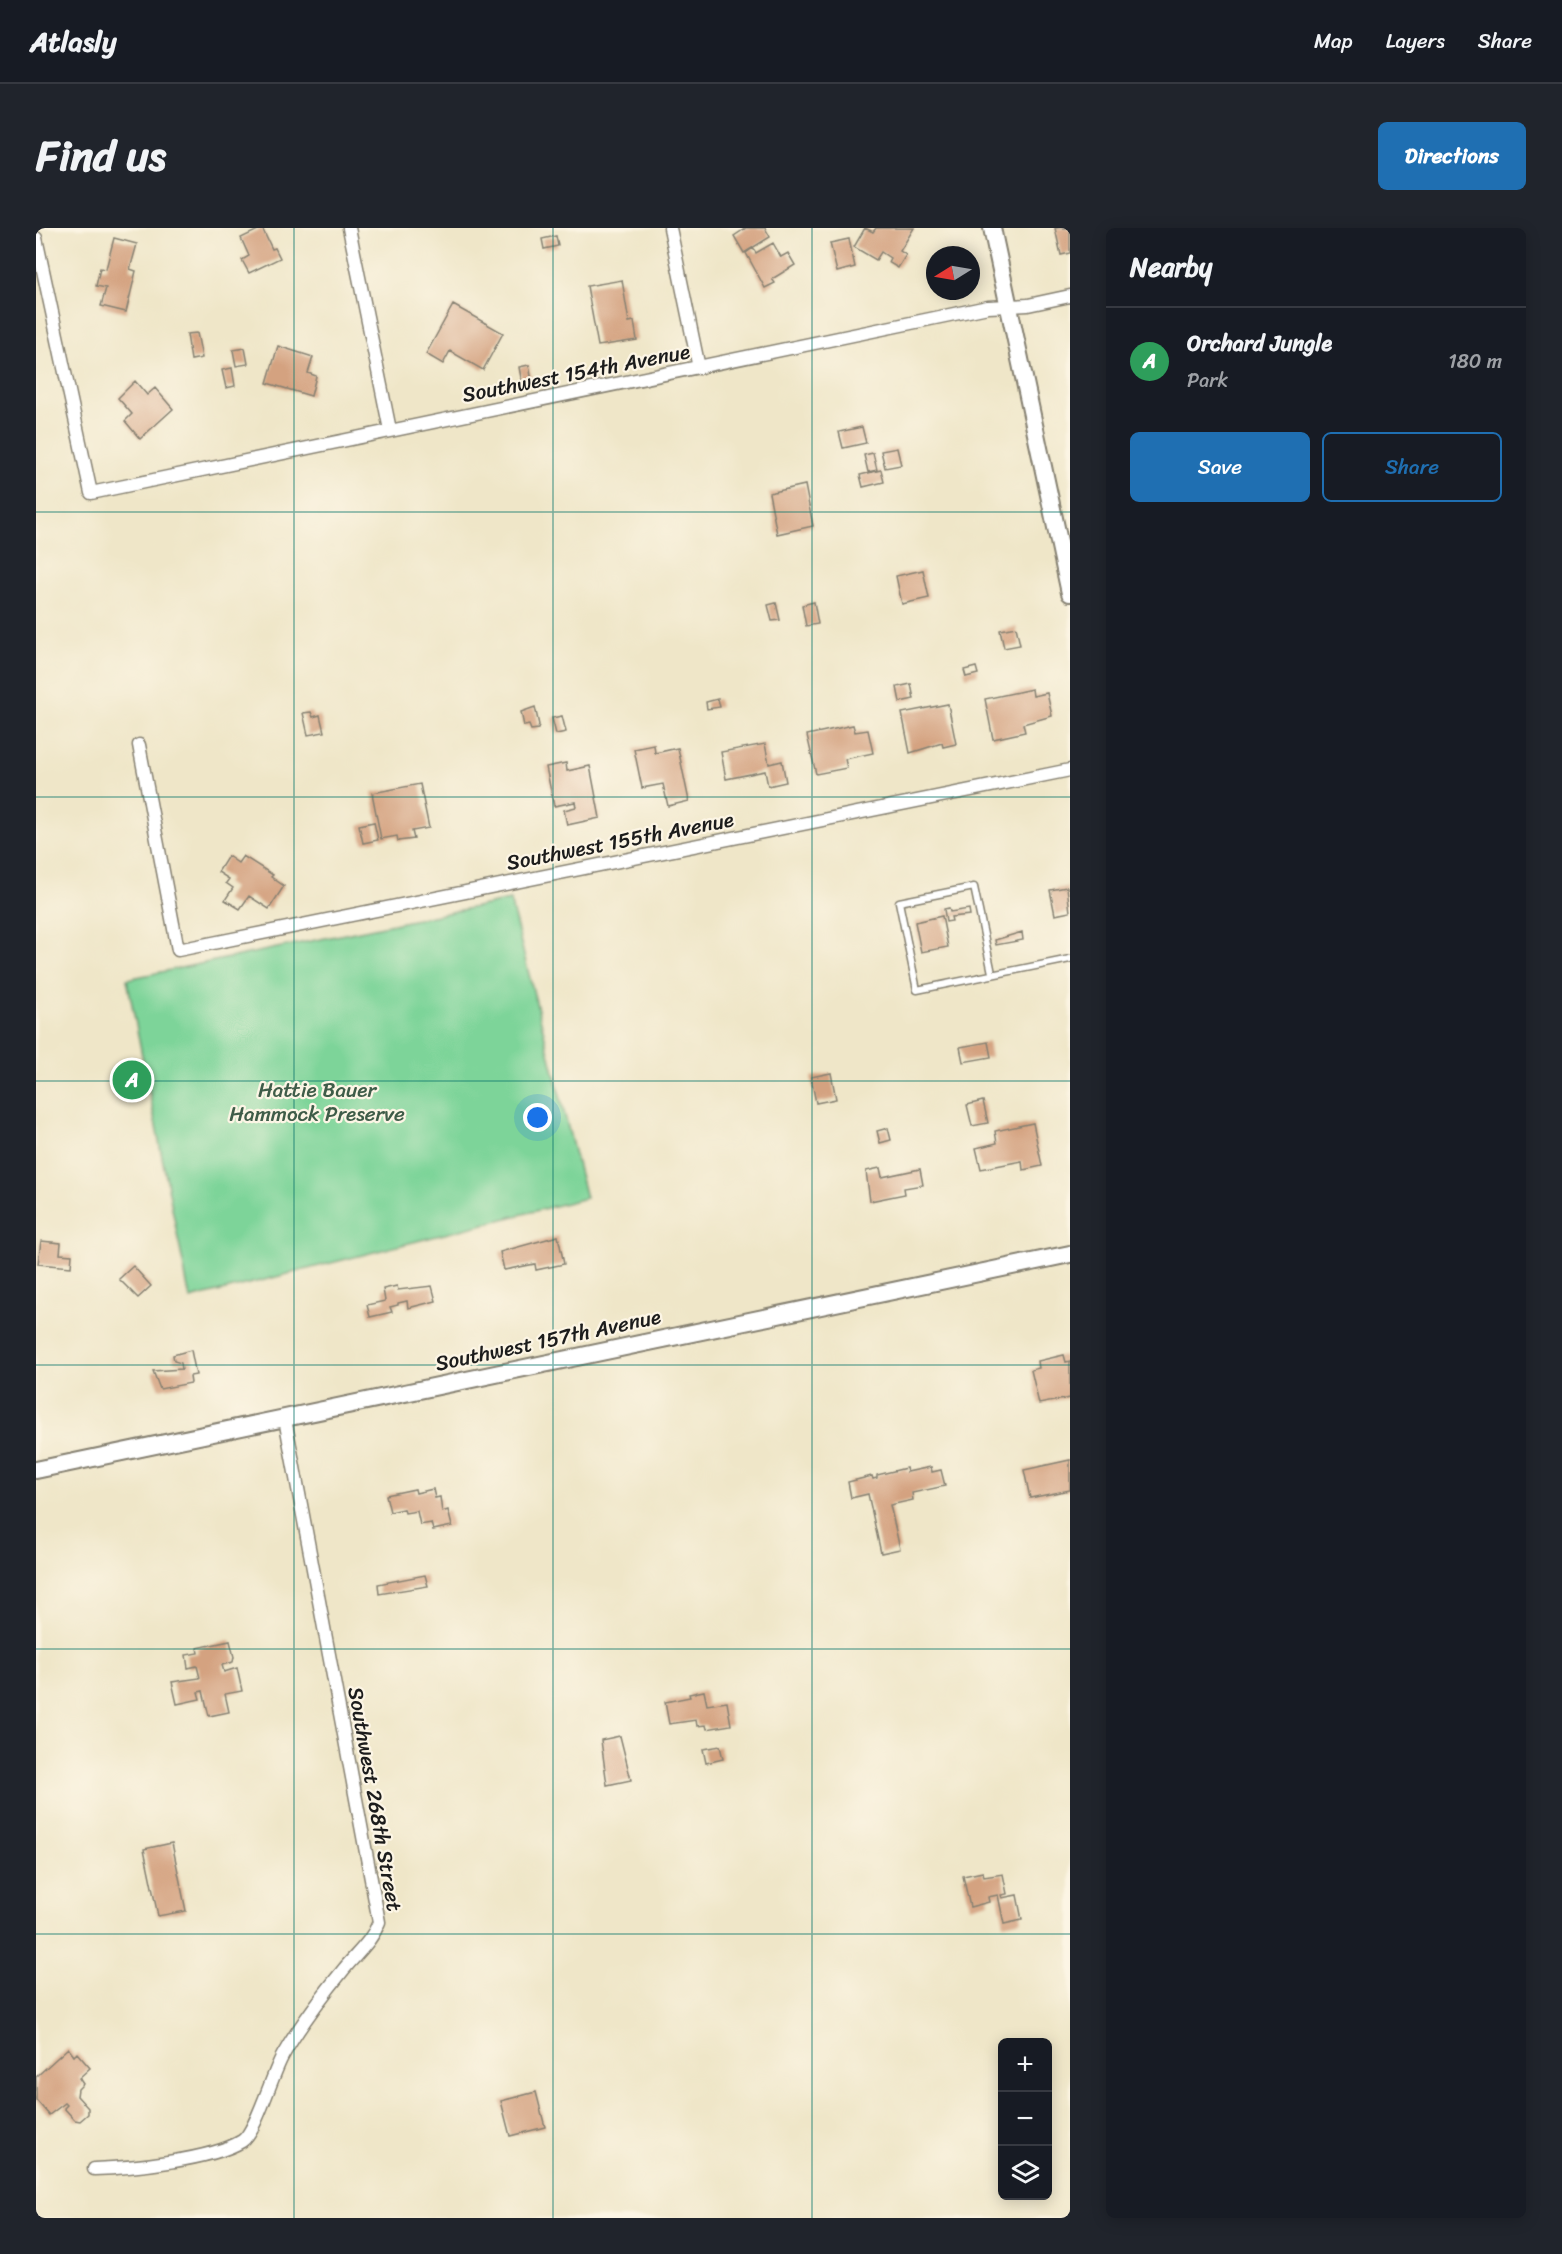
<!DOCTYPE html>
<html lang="en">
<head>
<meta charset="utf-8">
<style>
	:root { --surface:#171b24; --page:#20242c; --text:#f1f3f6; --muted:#9ea1a6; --line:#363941; --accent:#1f6fb2 }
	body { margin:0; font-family:Sriracha,sans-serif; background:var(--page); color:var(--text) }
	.controls { position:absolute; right:18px; bottom:18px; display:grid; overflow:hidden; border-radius:9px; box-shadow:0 3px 15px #0003 }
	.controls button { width:54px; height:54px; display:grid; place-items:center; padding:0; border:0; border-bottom:2px solid var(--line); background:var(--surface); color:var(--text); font:30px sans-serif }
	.compass { position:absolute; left:890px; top:18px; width:54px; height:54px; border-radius:50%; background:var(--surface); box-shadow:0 3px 15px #0003; rotate:259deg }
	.you { position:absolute; left:502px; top:890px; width:21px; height:21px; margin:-15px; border:4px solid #fff; border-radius:50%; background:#1a73e8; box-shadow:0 0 0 9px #1a73e833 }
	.badge { display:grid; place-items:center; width:39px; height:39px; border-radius:50%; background:var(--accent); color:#fff; font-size:20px; font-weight:700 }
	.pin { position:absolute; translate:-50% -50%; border:3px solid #fff; box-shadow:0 2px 6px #0006 }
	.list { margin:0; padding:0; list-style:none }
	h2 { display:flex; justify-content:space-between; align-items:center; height:78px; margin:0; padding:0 24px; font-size:26px }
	h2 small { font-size:20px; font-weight:400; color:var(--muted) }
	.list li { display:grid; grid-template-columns:39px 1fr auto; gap:18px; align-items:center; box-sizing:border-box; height:108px; padding:0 24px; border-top:2px solid var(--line) }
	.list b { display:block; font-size:22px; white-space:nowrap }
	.list p { margin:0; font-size:20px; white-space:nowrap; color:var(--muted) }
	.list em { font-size:20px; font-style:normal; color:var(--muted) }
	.actions { display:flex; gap:12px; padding:18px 24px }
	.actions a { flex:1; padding:14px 0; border:2px solid var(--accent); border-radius:9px; text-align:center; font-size:21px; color:var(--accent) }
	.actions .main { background:var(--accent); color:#fff }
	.icon { flex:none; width:33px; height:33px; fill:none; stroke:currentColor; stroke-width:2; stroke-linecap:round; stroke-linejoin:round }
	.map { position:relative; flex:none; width:1034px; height:1990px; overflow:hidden; border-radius:9px }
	header { display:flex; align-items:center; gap:36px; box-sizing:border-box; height:84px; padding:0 30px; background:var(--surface); border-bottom:2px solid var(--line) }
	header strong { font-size:28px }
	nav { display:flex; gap:33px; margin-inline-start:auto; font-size:21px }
	.intro { display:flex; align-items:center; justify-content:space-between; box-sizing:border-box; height:144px; padding:0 36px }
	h1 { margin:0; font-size:42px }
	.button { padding:15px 27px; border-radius:9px; background:var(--accent); color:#fff; font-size:21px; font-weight:700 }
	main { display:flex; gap:36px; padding:0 36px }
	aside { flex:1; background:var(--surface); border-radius:9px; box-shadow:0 3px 15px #0003 }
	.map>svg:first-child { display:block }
</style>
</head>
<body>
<header>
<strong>Atlasly</strong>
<nav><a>Map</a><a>Layers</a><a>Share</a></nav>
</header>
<div class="intro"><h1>Find us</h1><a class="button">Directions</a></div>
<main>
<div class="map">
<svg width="1034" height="1990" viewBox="0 0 1034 1990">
	<rect width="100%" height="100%" fill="#fcf5e5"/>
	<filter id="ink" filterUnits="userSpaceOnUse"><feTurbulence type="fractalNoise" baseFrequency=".0167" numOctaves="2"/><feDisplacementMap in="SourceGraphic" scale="12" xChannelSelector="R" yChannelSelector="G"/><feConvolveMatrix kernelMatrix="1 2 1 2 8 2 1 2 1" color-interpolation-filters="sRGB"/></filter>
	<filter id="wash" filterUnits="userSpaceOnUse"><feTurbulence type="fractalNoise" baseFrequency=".008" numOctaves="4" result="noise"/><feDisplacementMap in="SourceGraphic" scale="24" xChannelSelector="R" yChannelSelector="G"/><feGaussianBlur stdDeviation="1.35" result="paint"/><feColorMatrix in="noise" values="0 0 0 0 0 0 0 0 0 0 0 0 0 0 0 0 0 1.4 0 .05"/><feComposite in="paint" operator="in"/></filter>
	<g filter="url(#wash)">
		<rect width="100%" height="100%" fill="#efe6c8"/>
		<path fill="#7dd499" stroke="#4c785a" stroke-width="1.5" d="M 474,672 L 550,970 L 154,1071 L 91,751 Z"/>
		<g id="blocks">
			<path fill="#d4a280" d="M 226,0 L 236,21 L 239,20 L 244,30 L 213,45 L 206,32 L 213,28 L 205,10 Z
				M 710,0 L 729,0 L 734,9 L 708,25 L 698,8 Z
				M 829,0 L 837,4 L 840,0 L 878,0 L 864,23 L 870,27 L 862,40 L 852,34 L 854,30 L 845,24 L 840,32 L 818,19 Z
				M 1019,0 L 1034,0 L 1034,25 L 1025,27 Z
				M 520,8 L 522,18 L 508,21 L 506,11 Z
				M 78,10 L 101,16 L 94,41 L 100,43 L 90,84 L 65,78 L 70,60 L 60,58 L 64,40 L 70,41 Z
				M 813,11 L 819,39 L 801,44 L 794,15 Z
				M 737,15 L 745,29 L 752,25 L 759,37 L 736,51 L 739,55 L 729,60 L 710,25 L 717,20 L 720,25 Z
				M 586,52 L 593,94 L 598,93 L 601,112 L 562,118 L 551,58 Z
				M 417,77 L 467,105 L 447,142 L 414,123 L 407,136 L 390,126 Z
				M 161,105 L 166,130 L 155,132 L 151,106 Z
				M 242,118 L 277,129 L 272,145 L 280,148 L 275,168 L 231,155 Z
				M 209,120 L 212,136 L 200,138 L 197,122 Z
				M 493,137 L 496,153 L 486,155 L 483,139 Z
				M 196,140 L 199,158 L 190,160 L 186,142 Z
				M 99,153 L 111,167 L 119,160 L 137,181 L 104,211 L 89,193 L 96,186 L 82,170 Z
				M 826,199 L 830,215 L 807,220 L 803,204 Z
				M 861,220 L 865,237 L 849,240 L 845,223 Z
				M 837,225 L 841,242 L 832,244 L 828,227 Z
				M 845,242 L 848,254 L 827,259 L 824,247 Z
				M 769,257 L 777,298 L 741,306 L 733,265 Z
				M 887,342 L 893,370 L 866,376 L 860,348 Z
				M 778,374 L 782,396 L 770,398 L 766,377 Z
				M 740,375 L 744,392 L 736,393 L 732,377 Z
				M 980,399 L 984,417 L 968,420 L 964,402 Z
				M 940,439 L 942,446 L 930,449 L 928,442 Z
				M 875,456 L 878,471 L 864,474 L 861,459 Z
				M 996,461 L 997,468 L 1011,465 L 1016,488 L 987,496 L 989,504 L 957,511 L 949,471 Z
				M 682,471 L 684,479 L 671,481 L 670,474 Z
				M 912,476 L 920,516 L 907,519 L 906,515 L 874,525 L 866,485 Z
				M 499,479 L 503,497 L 502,501 L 495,502 L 493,497 L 488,498 L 485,484 Z
				M 275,484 L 277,489 L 284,487 L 288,504 L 272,507 L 267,485 Z
				M 526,488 L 530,504 L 520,506 L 516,490 Z
				M 817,497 L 819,504 L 832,502 L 837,525 L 809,531 L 811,540 L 780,546 L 771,507 Z
				M 729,516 L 733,536 L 746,533 L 750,554 L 732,558 L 729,543 L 690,551 L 685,524 Z
				M 618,517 L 619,525 L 642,520 L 653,573 L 632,578 L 627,556 L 606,560 L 598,521 Z
				M 530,535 L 531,543 L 554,538 L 564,590 L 531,597 L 528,582 L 540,579 L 539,574 L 518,578 L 510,539 Z
				M 384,556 L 393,600 L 376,603 L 378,611 L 362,613 L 361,608 L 345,611 L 336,565 Z
				M 338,594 L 342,612 L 327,615 L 323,597 Z
				M 192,628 L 202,635 L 207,628 L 237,647 L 235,649 L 248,658 L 233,681 L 213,668 L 204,681 L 189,672 L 197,660 L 190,655 L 193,651 L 182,644 Z
				M 1031,659 L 1034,684 L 1019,687 L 1014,662 Z
				M 913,680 L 914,684 L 933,681 L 934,687 L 915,689 L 916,693 L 910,694 L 908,681 Z
				M 906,688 L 912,719 L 885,724 L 879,694 Z
				M 986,704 L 987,712 L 960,717 L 959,712 Z
				M 952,814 L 955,829 L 927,834 L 924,819 Z
				M 795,845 L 800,871 L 780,875 L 775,849 Z
				M 947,873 L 952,895 L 936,898 L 931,877 Z
				M 997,895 L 1006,938 L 987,942 L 986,933 L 945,941 L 940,920 L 961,915 L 959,903 Z
				M 852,900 L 855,912 L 844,915 L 841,903 Z
				M 844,940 L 846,949 L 884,941 L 887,957 L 868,960 L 869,966 L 834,973 L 830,943 Z
				M 522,1008 L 528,1036 L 500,1042 L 499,1036 L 468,1042 L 464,1024 Z
				M 5,1013 L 25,1015 L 24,1026 L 36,1027 L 35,1039 L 2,1036 Z
				M 97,1038 L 115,1058 L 102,1070 L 83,1051 Z
				M 361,1058 L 362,1062 L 396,1058 L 400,1073 L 372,1080 L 371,1073 L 362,1075 L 362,1077 L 354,1079 L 356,1084 L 334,1089 L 331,1077 L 349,1073 L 347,1061 Z
				M 155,1122 L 160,1147 L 154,1148 L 155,1155 L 124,1161 L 117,1143 L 146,1141 L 145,1135 L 138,1133 L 137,1127 Z
				M 1028,1127 L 1030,1134 L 1034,1133 L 1034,1170 L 1003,1176 L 995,1142 L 1003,1140 L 1002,1133 Z
				M 1034,1232 L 1034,1262 L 994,1270 L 988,1242 Z
				M 895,1239 L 896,1244 L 905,1242 L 909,1258 L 876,1265 L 877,1272 L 854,1277 L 864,1321 L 845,1325 L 832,1266 L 815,1270 L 812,1254 L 836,1248 L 837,1251 L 841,1250 L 841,1247 L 870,1240 L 871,1244 Z
				M 379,1261 L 380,1265 L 397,1261 L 399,1270 L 404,1269 L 406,1284 L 412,1282 L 416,1298 L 397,1302 L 395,1295 L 384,1297 L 381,1283 L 369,1285 L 368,1281 L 354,1284 L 350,1267 Z
				M 389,1347 L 392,1358 L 343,1366 L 342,1356 Z
				M 194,1413 L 198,1429 L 197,1434 L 186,1437 L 188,1444 L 201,1440 L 206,1463 L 189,1466 L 193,1484 L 173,1488 L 167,1463 L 162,1464 L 164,1471 L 141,1476 L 136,1454 L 164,1450 L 161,1438 L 152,1440 L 150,1427 L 162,1425 L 161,1420 Z
				M 668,1463 L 671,1477 L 691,1474 L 695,1497 L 671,1501 L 670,1497 L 661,1498 L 660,1492 L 633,1496 L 629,1474 L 654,1469 L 653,1466 Z
				M 584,1508 L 595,1552 L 571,1557 L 565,1512 Z
				M 684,1518 L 687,1531 L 670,1535 L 667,1521 Z
				M 136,1615 L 150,1683 L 122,1688 L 108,1621 Z
				M 947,1644 L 948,1649 L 967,1646 L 971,1666 L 965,1667 L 966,1670 L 981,1667 L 986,1692 L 968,1696 L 962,1667 L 952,1669 L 953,1674 L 934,1679 L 927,1648 Z
				M 32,1820 L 38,1828 L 41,1825 L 54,1840 L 43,1850 L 47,1856 L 42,1861 L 41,1868 L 52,1880 L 52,1886 L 44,1893 L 39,1892 L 28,1880 L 31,1877 L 29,1875 L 13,1887 L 0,1872 L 0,1849 Z
				M 500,1864 L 509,1899 L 474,1908 L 465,1873 Z"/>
		</g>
	</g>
	<g filter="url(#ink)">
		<use href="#blocks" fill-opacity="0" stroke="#868172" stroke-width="1.5"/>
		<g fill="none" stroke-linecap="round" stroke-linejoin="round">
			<g stroke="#868172" stroke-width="9">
				<path id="lane" d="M 956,745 L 938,659 L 863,674 L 881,762 L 1034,731"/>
			</g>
			<g stroke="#868172" stroke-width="15">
				<path id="street" d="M 313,0 L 354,202
					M 634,0 L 663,140
					M 0,10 L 55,265 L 952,79 L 992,77 L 1034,68
					M 103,517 L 142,722 L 1034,542
					M 58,1941 C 94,1940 175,1932 206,1913 C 220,1904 236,1846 247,1827 C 264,1797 286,1768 308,1741 C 321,1725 336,1713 343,1694 L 249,1191"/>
			</g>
			<g stroke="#868172" stroke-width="20">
				<path id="secondary" d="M 956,0 L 1034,365
					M 0,1242 L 1034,1026"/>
			</g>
			<use href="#lane" stroke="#fff" stroke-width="6"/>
			<use href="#street" stroke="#fff" stroke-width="12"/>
			<use href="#secondary" stroke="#fff" stroke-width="16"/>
		</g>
	</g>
	<path fill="none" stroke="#0f766e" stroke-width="1.5" stroke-opacity="0.55" d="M 258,0 L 258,1990M 517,0 L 517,1990M 776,0 L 776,1990M 0,284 L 1034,284M 0,569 L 1034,569M 0,853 L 1034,853M 0,1137 L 1034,1137M 0,1421 L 1034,1421M 0,1706 L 1034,1706"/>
	<g text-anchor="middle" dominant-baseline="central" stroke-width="4.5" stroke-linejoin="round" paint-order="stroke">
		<g font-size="21" fill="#1c1c1c" stroke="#fcf5e5">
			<text transform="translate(540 145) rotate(-11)">Southwest 154th Avenue</text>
			<text transform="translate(584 613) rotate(-11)">Southwest 155th Avenue</text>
			<text transform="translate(512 1112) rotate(-12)">Southwest 157th Avenue</text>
			<text transform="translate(339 1571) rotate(80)">Southwest 268th Street</text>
		</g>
		<g font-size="21" fill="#3e5c48" stroke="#fcf5e5">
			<text x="281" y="862">Hattie Bauer<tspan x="281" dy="24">Hammock Preserve</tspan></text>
		</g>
	</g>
</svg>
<div class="controls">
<button>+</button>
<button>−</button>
<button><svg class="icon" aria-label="layers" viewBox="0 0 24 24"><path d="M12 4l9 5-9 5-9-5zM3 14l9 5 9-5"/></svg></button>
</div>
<svg class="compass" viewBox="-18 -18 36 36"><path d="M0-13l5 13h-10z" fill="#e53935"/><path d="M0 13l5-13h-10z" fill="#9ea1a6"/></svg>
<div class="you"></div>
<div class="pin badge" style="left:96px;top:852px;background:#2e9e5b">A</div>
</div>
<aside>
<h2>Nearby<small></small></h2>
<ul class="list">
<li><span class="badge" style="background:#2e9e5b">A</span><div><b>Orchard Jungle</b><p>Park</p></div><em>180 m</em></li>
</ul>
<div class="actions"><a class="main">Save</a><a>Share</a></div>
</aside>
</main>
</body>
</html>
